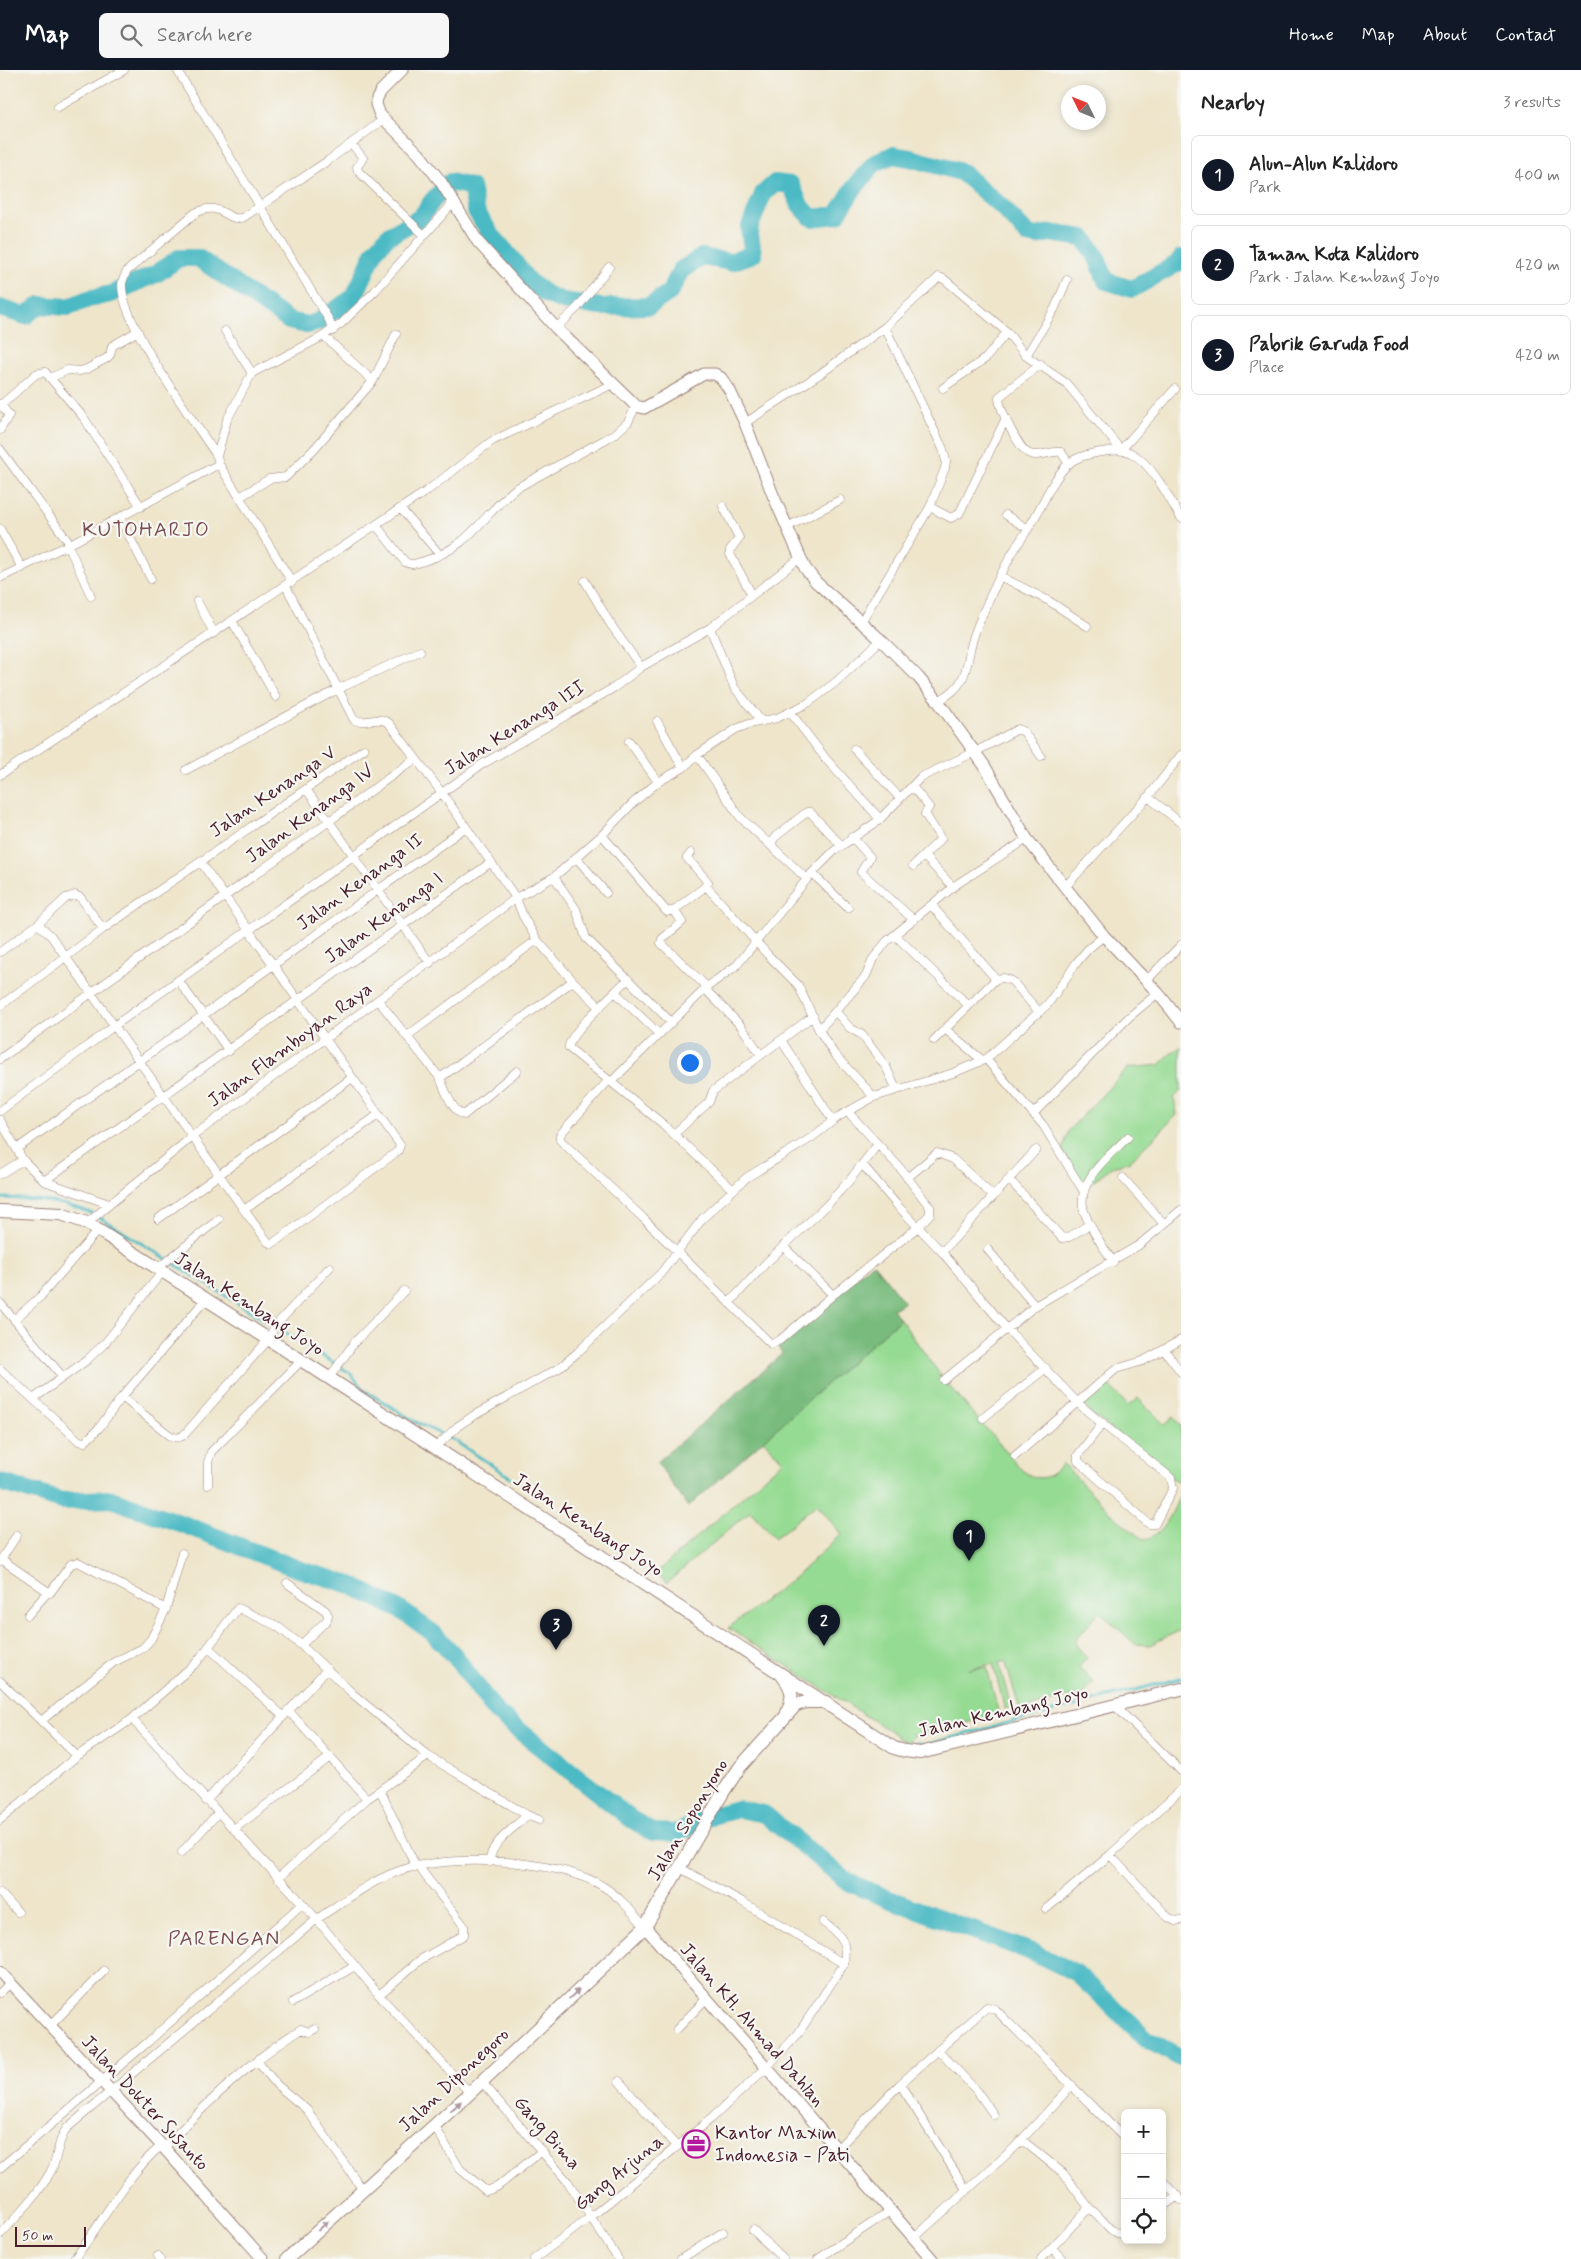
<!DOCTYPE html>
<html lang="en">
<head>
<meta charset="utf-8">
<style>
	:root { --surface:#fff; --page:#f6f6f6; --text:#222; --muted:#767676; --line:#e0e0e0; --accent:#111827 }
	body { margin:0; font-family:Mynerve,sans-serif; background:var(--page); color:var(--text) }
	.controls { position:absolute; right:15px; bottom:15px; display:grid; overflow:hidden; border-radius:8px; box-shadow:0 2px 8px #0003 }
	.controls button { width:45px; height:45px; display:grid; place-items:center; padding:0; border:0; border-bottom:1px solid var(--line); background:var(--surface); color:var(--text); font:25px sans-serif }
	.compass { position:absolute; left:1061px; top:15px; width:45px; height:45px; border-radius:50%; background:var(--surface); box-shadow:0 2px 8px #0003; rotate:313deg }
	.scale { position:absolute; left:15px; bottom:12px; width:71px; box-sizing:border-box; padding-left:5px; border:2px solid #4a1f2b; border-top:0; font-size:14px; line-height:18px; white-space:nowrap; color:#4a1f2b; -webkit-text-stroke:4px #f6f6f2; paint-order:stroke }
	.you { position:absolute; left:689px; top:992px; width:18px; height:18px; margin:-12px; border:4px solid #fff; border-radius:50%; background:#1a73e8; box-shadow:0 0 0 8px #1a73e833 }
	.badge { display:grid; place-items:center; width:32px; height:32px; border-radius:50%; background:var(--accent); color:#fff; font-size:16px; font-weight:700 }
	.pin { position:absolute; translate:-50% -41px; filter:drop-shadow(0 1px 2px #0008) }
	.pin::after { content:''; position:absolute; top:26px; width:18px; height:15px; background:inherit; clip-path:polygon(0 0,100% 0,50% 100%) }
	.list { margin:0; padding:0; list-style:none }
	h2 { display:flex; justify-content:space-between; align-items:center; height:65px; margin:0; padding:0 20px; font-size:21px }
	h2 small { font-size:16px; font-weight:400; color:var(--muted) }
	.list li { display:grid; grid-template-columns:32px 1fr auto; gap:15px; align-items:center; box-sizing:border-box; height:80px; margin:0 10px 10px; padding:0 10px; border:1px solid var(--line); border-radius:8px }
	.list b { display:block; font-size:19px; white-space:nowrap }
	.list p { margin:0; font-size:16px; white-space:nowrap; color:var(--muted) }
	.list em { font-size:16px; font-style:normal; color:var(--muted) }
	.icon { flex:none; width:28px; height:28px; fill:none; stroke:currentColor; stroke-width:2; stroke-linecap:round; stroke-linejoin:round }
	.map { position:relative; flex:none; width:1181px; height:2189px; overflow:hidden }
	header { display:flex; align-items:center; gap:30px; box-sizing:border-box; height:70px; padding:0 25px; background:var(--accent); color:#fff }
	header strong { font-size:24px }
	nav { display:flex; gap:28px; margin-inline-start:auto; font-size:18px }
	.search { width:350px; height:45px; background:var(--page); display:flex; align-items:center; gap:12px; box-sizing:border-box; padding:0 18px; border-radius:8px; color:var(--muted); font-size:19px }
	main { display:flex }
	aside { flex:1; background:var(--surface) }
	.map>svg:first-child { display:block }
</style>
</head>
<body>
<header>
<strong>Map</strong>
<div class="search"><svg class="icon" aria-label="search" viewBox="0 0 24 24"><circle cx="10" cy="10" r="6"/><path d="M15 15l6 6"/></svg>Search here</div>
<nav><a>Home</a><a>Map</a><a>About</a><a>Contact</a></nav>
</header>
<main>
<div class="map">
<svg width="1181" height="2189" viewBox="0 0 1181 2189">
	<rect width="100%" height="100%" fill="#f6f6f2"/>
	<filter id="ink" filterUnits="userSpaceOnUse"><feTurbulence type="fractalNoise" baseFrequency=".02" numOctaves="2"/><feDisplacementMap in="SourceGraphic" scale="10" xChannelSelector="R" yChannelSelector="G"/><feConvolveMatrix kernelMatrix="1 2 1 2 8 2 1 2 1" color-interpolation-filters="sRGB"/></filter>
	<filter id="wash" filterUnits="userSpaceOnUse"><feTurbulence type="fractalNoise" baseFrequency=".0096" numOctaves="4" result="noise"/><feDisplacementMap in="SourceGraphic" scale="20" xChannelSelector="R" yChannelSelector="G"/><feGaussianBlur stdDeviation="1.12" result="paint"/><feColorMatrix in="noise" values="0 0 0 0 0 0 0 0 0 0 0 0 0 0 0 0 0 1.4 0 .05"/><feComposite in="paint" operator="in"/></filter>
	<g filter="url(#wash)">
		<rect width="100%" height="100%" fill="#eee5cb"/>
		<path fill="#96db93" stroke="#707d5f" d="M 1181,977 L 1181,1021 L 1174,1028 L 1177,1045 L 1130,1091 L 1113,1096 L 1085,1117 L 1062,1081 L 1069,1060 L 1128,998 L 1160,995 L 1171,983 Z
			M 900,1249 L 944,1310 L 1023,1401 C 1040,1413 1050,1408 1063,1394 L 1114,1446 L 1143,1470 C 1166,1464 1171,1443 1181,1424 L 1181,1560 L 1150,1575 L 1135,1574 L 1100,1542 L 1077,1568 L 1075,1574 L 1087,1588 L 1079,1597 L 1094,1612 L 1080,1627 L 1074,1626 L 1020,1640 L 1005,1591 L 999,1593 L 1011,1637 L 1005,1639 L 993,1594 L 969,1599 L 987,1597 L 999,1645 L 913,1666 L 908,1673 L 728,1558 L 793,1509 L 841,1464 L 817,1434 L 775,1468 L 750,1441 L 667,1513 L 656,1503 L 783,1391 L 763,1370 Z
			M 1106,1312 L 1128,1336 L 1138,1328 L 1165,1355 L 1174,1347 L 1181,1357 L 1181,1413 L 1171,1408 L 1082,1336 Z"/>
		<path fill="#78bb7d" stroke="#616d54" d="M 873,1193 L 904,1232 L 893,1239 L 900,1249 L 688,1437 L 657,1392 L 782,1284 L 776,1273 Z"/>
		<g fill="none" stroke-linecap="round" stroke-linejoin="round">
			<path stroke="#4cbac4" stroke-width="3" d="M 0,1128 C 34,1129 69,1131 99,1147 L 350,1303 L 364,1320 L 414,1351 L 455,1371 L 510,1407
				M 916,1673 L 928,1674 L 1181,1608"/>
			<path stroke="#4cbac4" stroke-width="18" d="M 0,238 L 25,246 L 40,235 L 69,237 L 88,229 L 111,224 L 135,213 L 156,204 L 179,188 L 198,188 L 289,251 L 307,255 L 318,252 L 354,227 L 375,181 L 387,167 L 421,147 L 433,130 L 450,112 L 471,117 L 476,141 L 490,163 L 512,189 L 528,211 L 548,225 L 563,231 L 600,237 L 649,236 L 670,222 L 681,200 L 702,187 L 731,192 L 753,184 L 749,159 L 763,124 L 775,113 L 791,115 L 800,135 L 812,148 L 837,145 L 854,118 L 874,94 L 892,85 L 910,88 L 961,102 L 1001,136 L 1027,164 L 1036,166 L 1050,163 L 1084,168 L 1097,188 L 1106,211 L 1132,219 L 1178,193 L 1181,188
				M 0,1412 L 62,1431 L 111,1429 L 188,1456 L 298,1499 L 351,1515 L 402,1541 L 433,1563 L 454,1585 L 496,1642 L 608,1731 L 631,1749 L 653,1762 L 675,1763 L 688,1758 L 700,1749 L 738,1739 L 764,1744 L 848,1812 L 886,1828 L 1037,1884 L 1076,1903 L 1148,1970 L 1181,1988"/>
		</g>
	</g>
	<g filter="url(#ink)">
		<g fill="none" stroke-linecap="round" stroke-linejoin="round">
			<g stroke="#9c827b" stroke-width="9">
				<path id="street" d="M 177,0 L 329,250 L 333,261
					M 58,37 L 124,0
					M 351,73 L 363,88 L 357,97 L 358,101 L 424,165
					M 556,258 L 578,237 L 609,197
					M 225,261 L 252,303
					M 1026,286 L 1055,238 L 1067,210
					M 1041,294 L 999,327 C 999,338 1019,381 1030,384 C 1040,388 1051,380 1061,382 L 1069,394
					M 50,308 L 68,300 L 80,301 L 87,299 L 107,288 L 110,285 L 112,276 L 138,261
					M 373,311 L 396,264
					M 943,318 L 986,288 L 1007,262
					M 0,334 L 9,345 L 0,360
					M 1,335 L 36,304 L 45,302 L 84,348 L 141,437
					M 745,353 L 820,304 L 885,257 L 939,207 L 944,209 L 1007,262 L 1026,286 L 1066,313 L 1121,380 L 1175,319
					M 0,379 L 70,474
					M 217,386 C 194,351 121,253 122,215 C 122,210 125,205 127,201 L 195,143 C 223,129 226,154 244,147 L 329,90 L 384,49
					M 240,427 L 269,409 L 286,407 L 314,379 L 373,311 L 324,266
					M 723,436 L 739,468 L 730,480 L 730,484 L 752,525
					M 930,437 L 951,448 L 959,444 L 1006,348
					M 401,439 L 440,485
					M 1006,445 L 1028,459
					M 120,448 L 151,509
					M 376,455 L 405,492 C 412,496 417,493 424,491 C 470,477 481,447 515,419 L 615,364 L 628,352 L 636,336
					M 787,457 L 840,430
					M 0,459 L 22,498
					M 68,475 L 91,526
					M 1000,506 L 1049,531 L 1087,556
					M 0,508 L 70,474 L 219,394
					M 585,511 L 611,555 L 641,597
					M 292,512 L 219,394 L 217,386 L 227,350 L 252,303 L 320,268 L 341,254 L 374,222 L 453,133
					M 286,516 L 354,650 C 365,655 377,645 389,653 L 442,723 L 516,828 L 523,846 L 537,870 L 407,966
					M 197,531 L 214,563
					M 232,551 L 276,627
					M 861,552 L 930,437 L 945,398 L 946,391 L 943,379 L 885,257
					M 710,558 L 734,617 L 762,652
					M 938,631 C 974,612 963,592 976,560 C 985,537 996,513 1008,491 C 1015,477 1026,463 1034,449 C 1044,431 1053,409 1068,394 C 1079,384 1120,376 1133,384 C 1155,398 1168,427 1181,448
					M 790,642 L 826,689 L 880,749
					M 657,651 L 683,698
					M 629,671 L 658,712
					M 854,679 L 900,728
					M 697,685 L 740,747 L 807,809
					M 186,700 L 338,619 L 420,581
					M 0,705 L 428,420 L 492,371 L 613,314
					M 912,716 L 929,737 L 925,744 L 941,769 L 913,796
					M 306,719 L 430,893
					M 1148,727 L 1181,753
					M 602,765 L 667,842 L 674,840 L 706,816 L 768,885 L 798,915 L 819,960 L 834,984 L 874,1027
					M 852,767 L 870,787 L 861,802 L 914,850
					M 773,777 L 772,772 L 775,767 L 807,742 L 810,742 L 841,775
					M 691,783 L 687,788 L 708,812 L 705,816
					M 924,786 L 953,817
					M 576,787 L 606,823
					M 812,803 L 848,838
					M 554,807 L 576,839 L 586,868 L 671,952
					M 1064,818 L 1148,727 L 1181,685
					M 932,836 L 996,909 L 934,970
					M 674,840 L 682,852 L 662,869 L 661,873 L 707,917
					M 38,854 L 51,866 L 244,1140 L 268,1172 L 272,1174 L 398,1081 L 400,1075 L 200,791
					M 895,865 L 968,935
					M 537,870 L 573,911 L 600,937
					M 0,882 L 38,854 L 66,828 L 75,825 L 81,828 L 103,859
					M 628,909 C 617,921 566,965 569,978 L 663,1054 L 732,1119
					M 996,909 L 1004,908 L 1012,911 L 1039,942
					M 178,910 L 229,981
					M 1146,911 L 1181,875
					M 705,919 L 741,956 L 761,985
					M 615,922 L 659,964
					M 378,930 L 440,1008 L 573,911
					M 0,936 L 103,859 L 364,679
					M 836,942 L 850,958 L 862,965 L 886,997 L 897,1020
					M 945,959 L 982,990
					M 819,960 L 866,906 L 873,889 L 887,871 L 957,814 L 1027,769
					M 781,970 L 833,1051
					M 0,989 L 415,689
					M 986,989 L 1043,1055 L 1084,1122
					M 440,1008 C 445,1019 451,1041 464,1045 L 517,1001
					M 608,1011 L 564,1060 L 560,1065 L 560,1070 L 643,1148 L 771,1274 L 780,1270 L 833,1225 L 918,1157 L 930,1144 L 930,1137 L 900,1098 L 848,1042
					M 611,1012 L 707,917 L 737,895 L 812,803 L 834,781 L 878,751 L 921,707 L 975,682 L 1018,659 L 1024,662 L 1041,686
					M 0,1041 L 114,956 L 481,695 L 615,617 L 641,597 L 710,558 L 800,488
					M 1033,1044 L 1129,947 L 1158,923
					M 0,1050 L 23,1090 L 44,1111 L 109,1134
					M 674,1064 L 709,1032 L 713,1021 L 813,946
					M 18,1078 L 466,757
					M 862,1094 L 896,1134 L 942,1182 L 1007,1259 L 1077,1332 C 1105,1358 1141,1383 1171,1408 L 1173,1418 L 1155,1454 L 1149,1454 L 1078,1391 L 1078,1385 L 1103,1353
					M 0,1104 L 23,1090
					M 907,1108 L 937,1083 L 953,1089 L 993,1126
					M 1123,1108 L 1164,1154
					M 1009,1109 L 1062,1168 L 1069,1167 L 1090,1154
					M 44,1111 L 490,793
					M 244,1140 L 378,1045
					M 158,1149 L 352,1008
					M 87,1153 L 193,1066 L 516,828 L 554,807 L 602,765 L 632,734 L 658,712 L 683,698 L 697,685 L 736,659 L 749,654 L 777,648 L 808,633 L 836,612 L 881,570
					M 783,1176 L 833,1225
					M 988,1180 L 1035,1236
					M 942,1182 L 1036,1080
					M 1113,1192 C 1103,1176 1090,1159 1084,1141 C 1075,1111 1110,1085 1128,1067
					M 158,1198 L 219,1149
					M 0,1233 L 63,1307
					M 729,1233 L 767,1192 L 827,1135 L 849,1111 L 878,1074
					M 15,1249 L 41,1226 L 98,1160
					M 1165,1281 L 1181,1302
					M 0,1299 L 79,1371 L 85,1372 L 99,1358 L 122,1327 L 206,1229
					M 329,1308 L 354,1273 L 404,1221
					M 944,1310 L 1035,1236 L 1139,1175 L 1181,1140
					M 122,1327 L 168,1364 C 174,1368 178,1369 184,1365 L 268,1270 L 275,1256 L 330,1197
					M 33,1329 L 87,1290 L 105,1273 L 163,1201
					M 983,1348 L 1046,1298
					M 435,1378 L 458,1356 L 473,1346 L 559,1298 L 577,1283 L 661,1203 L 703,1148 L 746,1108 L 811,1068 L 838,1047 L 874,1027 L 953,1003 L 986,989 L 1048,934 L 1077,892 L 1088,879 L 1104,866
					M 1015,1386 L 1116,1299 L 1143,1291 L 1181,1270
					M 208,1415 L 208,1392 L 211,1382 L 302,1290
					M 1,1489 L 50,1523 L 71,1494 L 78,1492 L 166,1539
					M 0,1491 L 17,1465
					M 287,1513 L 326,1541 L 328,1545 L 327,1550 L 301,1575
					M 28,1545 L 47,1523
					M 209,1578 L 283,1646
					M 0,1611 L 77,1686 L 132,1649 L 314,1846 L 379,1925 L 470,2023
					M 1114,1635 L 1181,1701
					M 288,1640 L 367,1729
					M 132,1649 L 197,1592 L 238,1538 L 277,1556 L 301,1575 L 353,1624 L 428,1686 L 527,1745 L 539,1750
					M 41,1651 L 114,1592 L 143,1578 L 151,1569 L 166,1539 L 182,1483
					M 380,1720 L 416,1797
					M 1181,1720 L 1110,1785 L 1168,1847 L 1175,1851 L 1181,1850
					M 206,1731 L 327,1599
					M 0,1750 L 77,1686
					M 234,1759 L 330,1687
					M 182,1782 L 218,1743
					M 490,1792 C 489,1773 515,1758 527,1745
					M 278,1808 L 367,1729 L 428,1686
					M 0,1823 L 18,1842
					M 1046,1839 L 1110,1785
					M 823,1852 C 842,1867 847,1869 844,1894
					M 0,1923 L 10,1913
					M 379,1925 L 420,1890 L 464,1865 L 464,1856 L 418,1796
					M 293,1932 L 355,1896
					M 50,1956 L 104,1901
					M 677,1959 L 706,1929
					M 938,1980 L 977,2021 L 994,2045
					M 257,1991 L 277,2015 L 307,2040 L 363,2120
					M 619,2011 L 677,2077
					M 482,2012 L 568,2112 L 618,2189
					M 900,2014 L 967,2121
					M 434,2055 L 460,2099 L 486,2121 L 497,2117 L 542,2081
					M 1022,2070 L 1063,2103 L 1090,2139
					M 164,2078 C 205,2034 250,1991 301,1959 L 309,1962 L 315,1959
					M 836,2080 L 900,2014 L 987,1937 L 995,1939 L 1125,2069
					M 0,2098 L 148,1972 L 302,1834
					M 1162,2110 L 1181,2130
					M 1162,2137 L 1178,2126
					M 753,2160 L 783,2189
					M 0,2165 C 18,2145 38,2125 51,2101 C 58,2088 57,2071 67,2058 L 317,1849 C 343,1832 370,1811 399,1801 C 447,1783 561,1789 604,1817 C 620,1827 633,1843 645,1857
					M 914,2168 L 1015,2077 L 1072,2015
					M 1052,2178 L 1062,2189
					M 158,2186 L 160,2189
					M 74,2189 C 104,2151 124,2107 161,2076
					M 534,2189 L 592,2146 L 712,2048 L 766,1998 L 798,1964 L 844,1894 L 741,1831 L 680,1798
					M 681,2189 L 723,2162
					M 818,2189 L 890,2141
					M 1041,2189 L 1087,2140 L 1090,2139 C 1102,2145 1110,2168 1125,2163"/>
			</g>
			<g stroke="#9c827b" stroke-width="13">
				<path id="secondary" d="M 402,0 L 381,21 L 377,28 L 376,34 L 380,45 L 419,84 L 441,112 L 478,172 L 556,258 L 627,327 L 636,336 L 644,338 L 704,304 L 715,304 L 721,308 L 729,319 L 745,353 L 773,425 L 805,498 L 816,512 L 881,570 L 918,607 L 938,631 L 984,695 L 1027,769 L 1104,866 L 1158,923 L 1181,952
					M 645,1857 L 932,2189
					M 0,1902 L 164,2078 L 263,2189"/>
			</g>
			<g stroke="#9c827b" stroke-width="14">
				<path id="primary" d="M 0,1141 L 61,1144 L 87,1153 L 329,1308 L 894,1678 L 905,1681 L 920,1683 L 1181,1619
					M 783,1607 C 794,1620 793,1628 787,1643
					M 287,2189 L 470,2023 L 645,1857 L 724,1721 L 740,1697 L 796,1635 L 806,1632 L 826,1632"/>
			</g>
			<use href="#street" stroke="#fff" stroke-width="8"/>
			<use href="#secondary" stroke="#fff" stroke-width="11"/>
			<use href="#primary" stroke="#fff" stroke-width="12"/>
		</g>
		<defs><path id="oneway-solid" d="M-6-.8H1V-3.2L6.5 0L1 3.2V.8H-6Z" transform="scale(1.25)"/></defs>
		<g fill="#ae9aa0">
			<use href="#oneway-solid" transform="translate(574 1924) rotate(-43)"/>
			<use href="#oneway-solid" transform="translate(456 2036) rotate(-42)"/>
			<use href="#oneway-solid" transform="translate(323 2156) rotate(-42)"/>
		</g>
	</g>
	<defs>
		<g id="office-ring" transform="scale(1.4375)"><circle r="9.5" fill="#f6f6f2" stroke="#b5179e" stroke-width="1.5"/><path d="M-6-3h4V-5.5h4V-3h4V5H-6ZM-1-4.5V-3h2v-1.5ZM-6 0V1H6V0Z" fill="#b5179e"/></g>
	</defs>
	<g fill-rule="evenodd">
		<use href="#office-ring" x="696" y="2074"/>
	</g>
	<g text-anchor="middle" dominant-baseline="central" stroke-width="4.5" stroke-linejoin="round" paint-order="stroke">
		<g font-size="19" fill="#4a1f2b" stroke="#f6f6f2">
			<text transform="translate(515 658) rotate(-32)">Jalan Kenanga III</text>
			<text transform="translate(273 722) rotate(-34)">Jalan Kenanga V</text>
			<text transform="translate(310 744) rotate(-36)">Jalan Kenanga IV</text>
			<text transform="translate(360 812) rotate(-36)">Jalan Kenanga II</text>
			<text transform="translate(384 848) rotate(-36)">Jalan Kenanga I</text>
			<text transform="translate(290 975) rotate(-36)">Jalan Flamboyan Raya</text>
			<text transform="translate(249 1234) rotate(33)">Jalan Kembang Joyo</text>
			<text transform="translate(588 1455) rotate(33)">Jalan Kembang Joyo</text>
			<text transform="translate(1003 1642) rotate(-13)">Jalan Kembang Joyo</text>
			<text transform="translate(688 1750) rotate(-59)">Jalan Soponyono</text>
			<text transform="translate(752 1955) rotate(49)">Jalan KH. Ahmad Dahlan</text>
			<text transform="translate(454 2010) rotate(-43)">Jalan Diponegoro</text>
			<text transform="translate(145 2033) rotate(47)">Jalan Dokter Susanto</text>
			<text transform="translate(547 2063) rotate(49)">Gang Bima</text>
			<text transform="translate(619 2103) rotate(-39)">Gang Arjuna</text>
		</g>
		<g font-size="19" fill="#4a1f2b" stroke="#f6f6f2" text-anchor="start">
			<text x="715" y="2063">Kantor Maxim<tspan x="715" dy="22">Indonesia - Pati</tspan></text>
		</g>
		<g font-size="21" letter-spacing="1" fill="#794c4f" stroke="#f6f6f2">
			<text x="146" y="460">KUTOHARJO</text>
			<text x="224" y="1869">PARENGAN</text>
		</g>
	</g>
</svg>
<div class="controls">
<button>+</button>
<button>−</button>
<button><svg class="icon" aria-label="locate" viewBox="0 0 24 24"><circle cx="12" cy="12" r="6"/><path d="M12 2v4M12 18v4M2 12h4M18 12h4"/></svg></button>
</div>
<svg class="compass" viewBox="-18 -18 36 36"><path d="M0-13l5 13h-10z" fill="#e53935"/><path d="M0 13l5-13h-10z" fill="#767676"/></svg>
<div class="scale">50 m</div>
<div class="you"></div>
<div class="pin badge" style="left:969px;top:1491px">1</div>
<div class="pin badge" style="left:824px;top:1576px">2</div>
<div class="pin badge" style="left:556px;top:1580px">3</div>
</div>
<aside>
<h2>Nearby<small>3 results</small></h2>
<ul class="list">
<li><span class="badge">1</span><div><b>Alun-Alun Kalidoro</b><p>Park</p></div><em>400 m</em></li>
<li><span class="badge">2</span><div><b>Taman Kota Kalidoro</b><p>Park · Jalan Kembang Joyo</p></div><em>420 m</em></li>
<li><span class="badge">3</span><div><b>Pabrik Garuda Food</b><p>Place</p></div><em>420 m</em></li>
</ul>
</aside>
</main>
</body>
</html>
